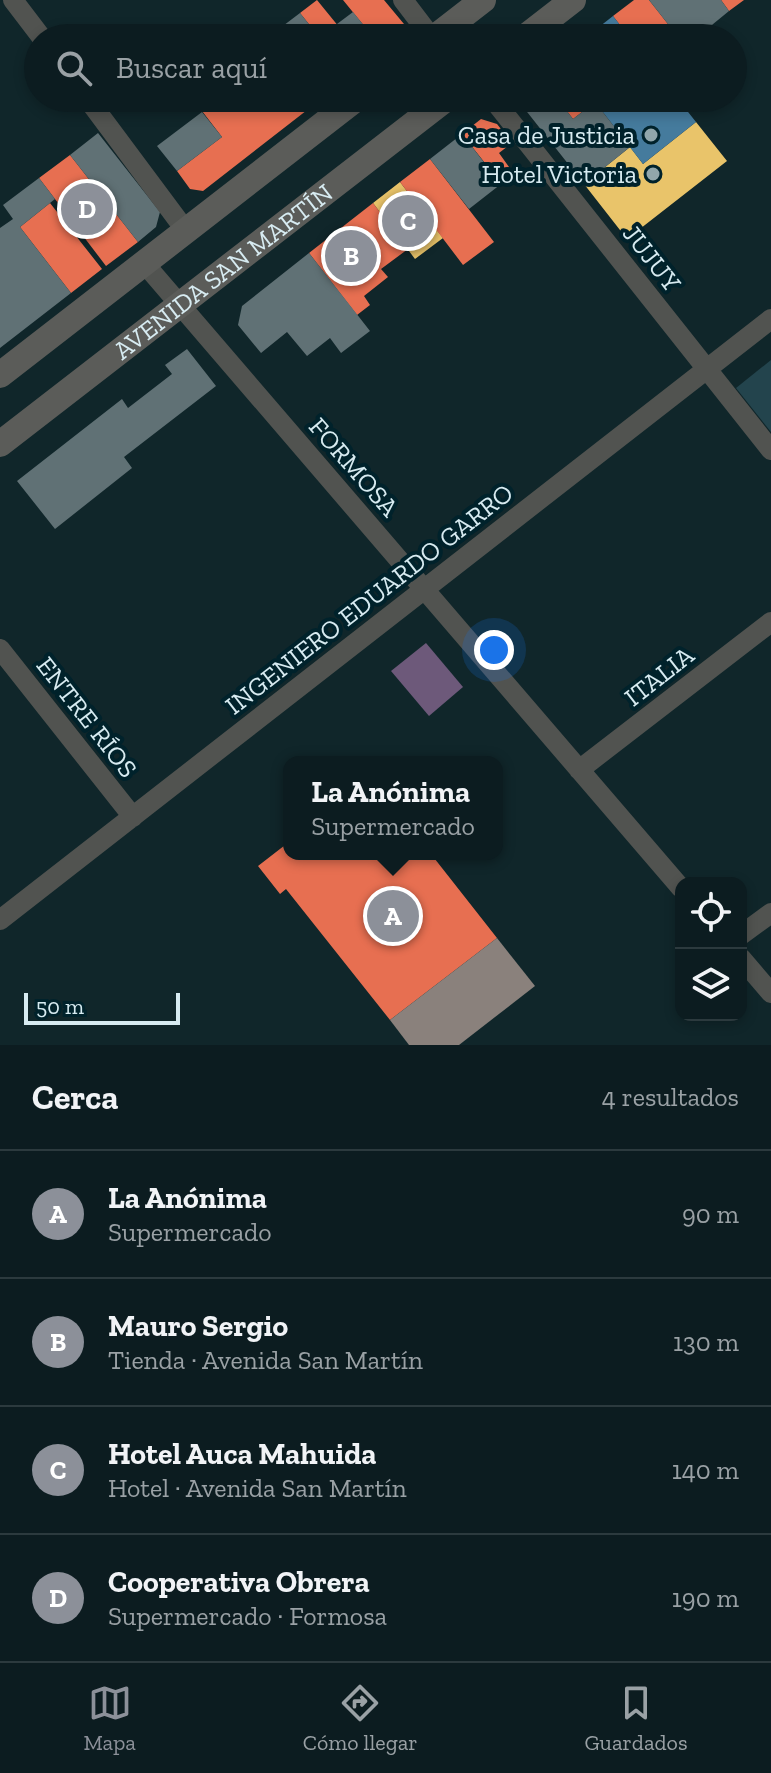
<!DOCTYPE html>
<html lang="es">
<head>
<meta charset="utf-8">
<style>
	:root { --surface:#0c1c20; --page:#152529; --text:#f1f3f6; --muted:#9aa1a5; --line:#2c3a3e; --accent:#8c9099 }
	body { margin:0; font-family:"Zilla Slab",serif; background:var(--page); color:var(--text) }
	.controls { position:absolute; right:24px; bottom:24px; display:grid; overflow:hidden; border-radius:16px; box-shadow:0 4px 12px #0003 }
	.controls button { width:72px; height:72px; display:grid; place-items:center; padding:0; border:0; border-bottom:2px solid var(--line); background:var(--surface); color:var(--text); font:40px sans-serif }
	.scale { position:absolute; left:24px; bottom:20px; width:156px; box-sizing:border-box; padding-left:8px; border:4px solid #d7ebf1; border-top:0; font-size:22px; line-height:28px; white-space:nowrap; color:#d7ebf1; -webkit-text-stroke:6px #00222b; paint-order:stroke }
	.you { position:absolute; left:494px; top:650px; width:28px; height:28px; margin:-20px; border:6px solid #fff; border-radius:50%; background:#1a73e8; box-shadow:0 0 0 12px #1a73e833 }
	.badge { display:grid; place-items:center; width:52px; height:52px; border-radius:50%; background:var(--accent); color:#fff; font-size:26px; font-weight:700 }
	.pin { position:absolute; translate:-50% -50%; border:4px solid #fff; box-shadow:0 2px 8px #0006 }
	.popup { position:absolute; left:283px; top:756px; width:220px; height:104px; box-sizing:border-box; display:grid; place-content:center; border-radius:16px; background:var(--surface); filter:drop-shadow(0 2px 6px #0005); font-size:26px; white-space:nowrap; color:var(--muted) }
	.popup b { font-size:30px; color:var(--text) }
	.popup::after { content:''; position:absolute; left:50%; top:100%; margin-left:-16px; border:16px solid transparent; border-top-color:var(--surface) }
	.list { margin:0; padding:0; list-style:none }
	h2 { display:flex; justify-content:space-between; align-items:center; height:104px; margin:0; padding:0 32px; font-size:34px }
	h2 small { font-size:26px; font-weight:400; color:var(--muted) }
	.list li { display:grid; grid-template-columns:52px 1fr auto; gap:24px; align-items:center; box-sizing:border-box; height:128px; padding:0 32px; border-top:2px solid var(--line) }
	.list b { display:block; font-size:30px; white-space:nowrap }
	.list p { margin:0; font-size:26px; white-space:nowrap; color:var(--muted) }
	.list em { font-size:26px; font-style:normal; color:var(--muted) }
	.icon { flex:none; width:44px; height:44px; fill:none; stroke:currentColor; stroke-width:2; stroke-linecap:round; stroke-linejoin:round }
	.map { position:relative; flex:none; width:771px; height:1045px; overflow:hidden }
	.search { position:absolute; background:var(--surface); box-shadow:0 4px 12px #0003; left:24px; right:24px; top:24px; height:88px; display:flex; align-items:center; gap:20px; box-sizing:border-box; padding:0 28px; border-radius:44px; color:var(--muted); font-size:30px }
	.sheet { height:616px; background:var(--surface) }
	nav { display:flex; justify-content:space-around; align-items:center; box-sizing:border-box; height:112px; border-top:2px solid var(--line); background:var(--surface); font-size:22px; color:var(--muted) }
	nav a { display:grid; justify-items:center; gap:4px }
	nav .on { color:var(--accent) }
	.map>svg:first-child { display:block }
</style>
</head>
<body>
<div class="map">
<svg width="771" height="1045" viewBox="0 0 771 1045">
	<rect width="100%" height="100%" fill="#10262a"/>
	<path fill="#23444d" d="M 771,360 L 771,432 L 736,388 Z"/>
	<path fill="#e9c46a" d="M 696,122 L 727,161 L 627,239 L 584,184 L 630,147 L 643,164 Z
		M 400,182 L 443,238 L 415,259 L 373,203 Z"/>
	<path fill="#e76f51" d="M 317,0 L 348,38 L 320,38 L 300,13 Z
		M 343,0 L 384,0 L 404,24 L 397,29 L 403,37 L 374,38 Z
		M 634,0 L 649,0 L 679,38 L 630,38 L 613,16 Z
		M 721,0 L 744,0 L 729,11 Z
		M 192,98 L 304,98 L 311,107 L 203,191 L 190,189 L 177,171 L 222,137 Z
		M 557,98 L 592,98 L 595,102 L 573,119 Z
		M 677,98 L 696,98 L 684,107 Z
		M 481,119 L 497,124 L 512,143 L 499,153 L 509,167 L 496,177 L 462,134 Z
		M 70,155 L 138,242 L 106,266 L 39,178 Z
		M 430,159 L 494,242 L 463,265 L 400,182 Z
		M 50,203 L 102,269 L 71,293 L 20,227 Z
		M 373,203 L 408,249 L 381,269 L 388,277 L 364,296 L 370,305 L 357,315 L 309,253 Z
		M 289,842 L 289,854 L 431,854 L 497,938 L 390,1020 L 286,889 L 280,894 L 258,866 Z"/>
	<path fill="#6d597a" d="M 426,643 L 463,687 L 429,716 L 391,671 Z"/>
	<path fill="#457b9d" d="M 613,16 L 630,38 L 585,38 Z
		M 592,98 L 677,98 L 696,122 L 643,164 Z"/>
	<path fill="#8a817c" d="M 497,938 L 535,986 L 459,1045 L 409,1045 L 390,1020 Z"/>
	<path fill="#607175" d="M 649,0 L 721,0 L 729,11 L 696,38 L 679,38 Z
		M 353,12 L 374,38 L 348,38 L 337,24 Z
		M 300,13 L 320,38 L 267,38 Z
		M 304,98 L 323,98 L 311,107 Z
		M 520,98 L 557,98 L 573,119 L 595,102 L 630,147 L 584,184 L 520,103 Z
		M 202,112 L 222,137 L 177,171 L 157,146 Z
		M 98,133 L 160,212 L 156,227 L 138,242 L 70,155 Z
		M 462,134 L 501,184 L 469,209 L 430,159 Z
		M 39,178 L 55,199 L 20,227 L 71,293 L 0,348 L 0,228 L 13,219 L 3,205 Z
		M 309,253 L 370,331 L 341,353 L 330,338 L 307,356 L 287,332 L 261,353 L 238,325 L 242,306 Z
		M 187,349 L 216,386 L 124,457 L 132,468 L 55,529 L 17,481 L 122,399 L 128,408 L 172,374 L 165,365 Z"/>
	<g fill="none" stroke-linecap="round" stroke-linejoin="round">
		<path stroke="#515350" stroke-width="20" d="M 13,0 L 42,38
			M 403,0 L 432,38
			M 87,98 L 186,231
			M 492,98 L 771,450
			M 144,263 L 681,888
			M 0,649 L 133,817
			M 579,770 L 771,622
			M 0,920 L 771,319
			M 741,935 L 771,913
			M 741,958 L 771,993"/>
		<g stroke="#5b5c59" stroke-width="26">
			<path d="M 434,38 L 483,0"/>
			<path d="M 524,38 L 573,0"/>
			<path d="M 0,375 L 357,98"/>
			<path id="s1" d="M 0,444 L 447,98"/>
		</g>
	</g>
	<g fill="#91a6ab" stroke="#00222b" stroke-width="3">
		<circle cx="651" cy="135" r="8"/>
		<circle cx="653" cy="174" r="8"/>
	</g>
	<g text-anchor="middle" dominant-baseline="central" stroke-width="8" stroke-linejoin="round" paint-order="stroke">
		<g font-size="26" fill="#d7ebf1" stroke="#00222b" text-anchor="end">
			<text x="635" y="135">Casa de Justicia</text>
			<text x="637" y="174">Hotel Victoria</text>
		</g>
		<g font-size="26" fill="#d7ebf1" stroke="#00222b">
			<text transform="translate(652 258) rotate(52)">JUJUY</text>
			<text stroke="none"><textPath href="#s1" startOffset="282">AVENIDA SAN MARTÍN</textPath></text>
			<text transform="translate(354 467) rotate(49)">FORMOSA</text>
			<text transform="translate(369 599) rotate(-38)">INGENIERO EDUARDO GARRO</text>
			<text transform="translate(659 676) rotate(-38)">ITALIA</text>
			<text transform="translate(87 717) rotate(52)">ENTRE RÍOS</text>
		</g>
	</g>
</svg>
<div class="controls">
<button><svg class="icon" aria-label="locate" viewBox="0 0 24 24"><circle cx="12" cy="12" r="6"/><path d="M12 2v4M12 18v4M2 12h4M18 12h4"/></svg></button>
<button><svg class="icon" aria-label="layers" viewBox="0 0 24 24"><path d="M12 4l9 5-9 5-9-5zM3 14l9 5 9-5"/></svg></button>
</div>
<div class="scale">50 m</div>
<div class="you"></div>
<div class="pin badge" style="left:393px;top:916px">A</div>
<div class="popup"><b>La Anónima</b>Supermercado</div>
<div class="pin badge" style="left:351px;top:256px">B</div>
<div class="pin badge" style="left:408px;top:221px">C</div>
<div class="pin badge" style="left:87px;top:209px">D</div>
<div class="search"><svg class="icon" aria-label="search" viewBox="0 0 24 24"><circle cx="10" cy="10" r="6"/><path d="M15 15l6 6"/></svg>Buscar aquí</div>
</div>
<section class="sheet">
<h2>Cerca<small>4 resultados</small></h2>
<ul class="list">
<li><span class="badge">A</span><div><b>La Anónima</b><p>Supermercado</p></div><em>90 m</em></li>
<li><span class="badge">B</span><div><b>Mauro Sergio</b><p>Tienda · Avenida San Martín</p></div><em>130 m</em></li>
<li><span class="badge">C</span><div><b>Hotel Auca Mahuida</b><p>Hotel · Avenida San Martín</p></div><em>140 m</em></li>
<li><span class="badge">D</span><div><b>Cooperativa Obrera</b><p>Supermercado · Formosa</p></div><em>190 m</em></li>
</ul>
</section>
<nav>
<a class="on"><svg class="icon" aria-label="map" viewBox="0 0 24 24"><path d="M3 6l6-2 6 2 6-2v14l-6 2-6-2-6 2zM9 4v14M15 6v14"/></svg>Mapa</a>
<a><svg class="icon" aria-label="directions" viewBox="0 0 24 24"><path d="M12 3l9 9-9 9-9-9zM9 14v-3h6M13 9l2 2-2 2"/></svg>Cómo llegar</a>
<a><svg class="icon" aria-label="saved" viewBox="0 0 24 24"><path d="M7 4h10v16l-5-4-5 4z"/></svg>Guardados</a>
</nav>
</body>
</html>
